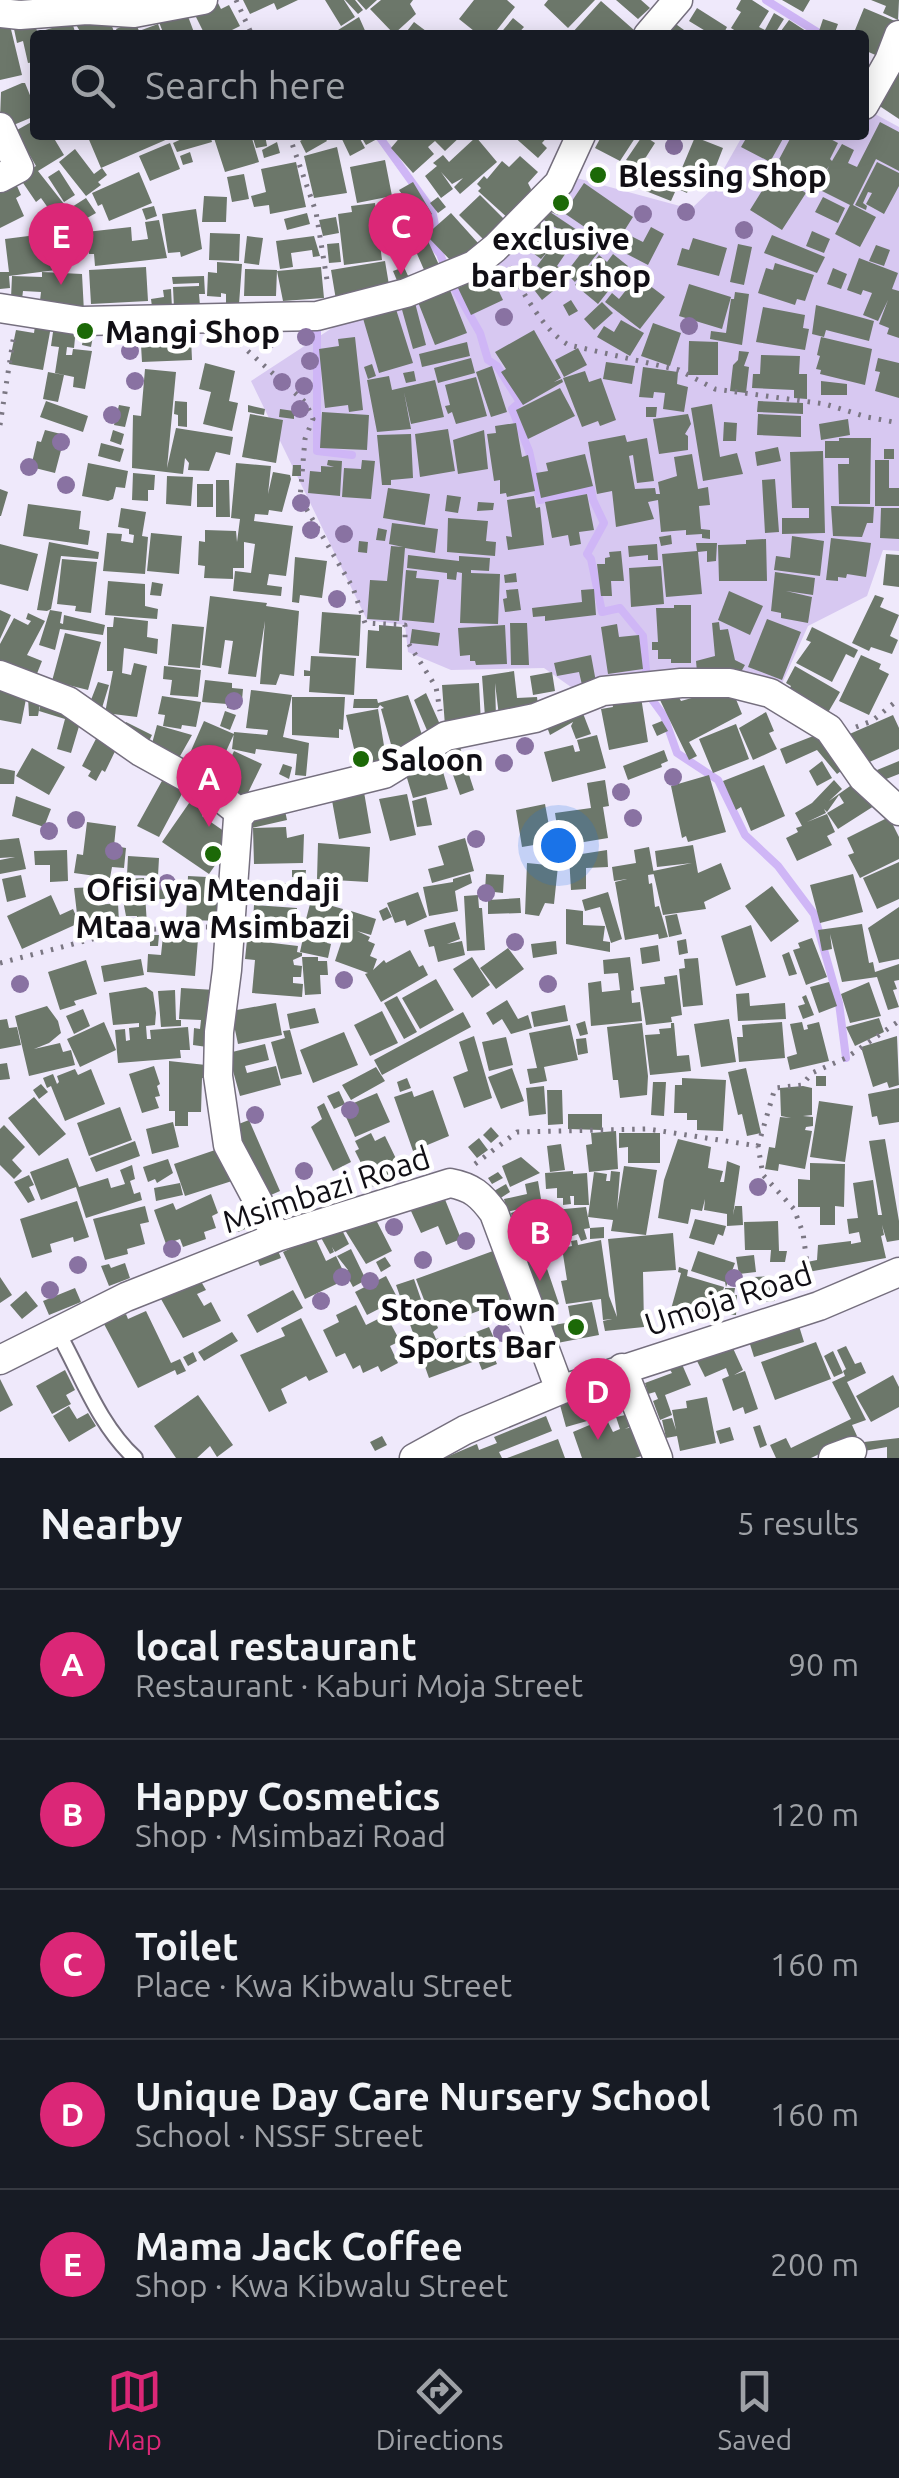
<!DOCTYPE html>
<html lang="en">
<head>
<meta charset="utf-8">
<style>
	:root { --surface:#171b24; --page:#242831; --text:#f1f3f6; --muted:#9ea1a6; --line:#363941; --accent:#db2777 }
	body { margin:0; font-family:Ubuntu,sans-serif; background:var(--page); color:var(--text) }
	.you { position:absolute; left:558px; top:845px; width:35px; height:35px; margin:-25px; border:8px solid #fff; border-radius:50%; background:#1a73e8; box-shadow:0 0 0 15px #1a73e833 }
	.badge { display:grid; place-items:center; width:65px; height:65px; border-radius:50%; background:var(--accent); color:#fff; font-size:32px; font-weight:700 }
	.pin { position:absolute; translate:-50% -82px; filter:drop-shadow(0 2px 5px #0008) }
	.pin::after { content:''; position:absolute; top:52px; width:35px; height:30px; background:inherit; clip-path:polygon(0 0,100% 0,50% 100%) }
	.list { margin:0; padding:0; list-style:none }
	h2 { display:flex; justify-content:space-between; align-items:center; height:130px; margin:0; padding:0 40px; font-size:42px }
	h2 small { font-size:32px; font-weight:400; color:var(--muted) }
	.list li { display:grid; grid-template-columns:65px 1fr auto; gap:30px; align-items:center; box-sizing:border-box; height:150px; padding:0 40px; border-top:2px solid var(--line) }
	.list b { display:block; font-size:38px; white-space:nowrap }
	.list p { margin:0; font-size:32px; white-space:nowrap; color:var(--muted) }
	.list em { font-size:32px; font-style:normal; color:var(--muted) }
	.icon { flex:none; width:55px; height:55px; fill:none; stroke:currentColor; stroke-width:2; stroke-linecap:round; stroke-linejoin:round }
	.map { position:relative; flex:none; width:899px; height:1458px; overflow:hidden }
	.search { position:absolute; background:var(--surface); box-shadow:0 5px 25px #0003; left:30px; right:30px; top:30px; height:110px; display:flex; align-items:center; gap:25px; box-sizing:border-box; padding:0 35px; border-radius:10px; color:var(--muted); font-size:38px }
	.sheet { height:880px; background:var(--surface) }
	nav { display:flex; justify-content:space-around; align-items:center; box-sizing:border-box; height:140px; border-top:2px solid var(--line); background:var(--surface); font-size:28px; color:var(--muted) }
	nav a { display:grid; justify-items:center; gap:5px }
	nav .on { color:var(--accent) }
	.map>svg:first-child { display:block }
</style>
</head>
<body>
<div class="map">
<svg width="899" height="1458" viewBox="0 0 899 1458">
	<rect width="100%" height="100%" fill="#efe9fb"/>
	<path fill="#d7c8f1" d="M 864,108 L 899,127 L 899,551 L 883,550 L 867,596 L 808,626 L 780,688 L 571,687 L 544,668 L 451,670 L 408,652 L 405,625 L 367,620 L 251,381 L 355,313 L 481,263 L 558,173 L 691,209 L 713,188 L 743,135 L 864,135 Z"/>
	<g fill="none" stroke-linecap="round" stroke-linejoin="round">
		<path stroke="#cfb6f6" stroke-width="8" d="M 766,0 L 822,35
			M 864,61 L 865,62
			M 378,135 L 432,210 L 435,225 L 425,235 L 440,254 L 446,269
			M 451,282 L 480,333 L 488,360 L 497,366 L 520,402 L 512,409 L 529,451 L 540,500 L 591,489 L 593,500 L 604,523 L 587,554 L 591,559 L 602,612 L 620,608 L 643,636 L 647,682
			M 317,321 L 317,451 L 352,455
			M 648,694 L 664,716 L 677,753 L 718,780 L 745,835 L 778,866 L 814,914 L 839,1003 L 846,1058"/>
	</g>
	<path fill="#6c776a" d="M 243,0 L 298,0 L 277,10 L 274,3 L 250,14 Z
		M 325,0 L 344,0 L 355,17 L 341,26 Z
		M 345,0 L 355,0 L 363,10 L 358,14 Z
		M 357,0 L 377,0 L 366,10 Z
		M 381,0 L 413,0 L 410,4 L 416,14 L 394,34 L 370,9 Z
		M 474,0 L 507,0 L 515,7 L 493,35 L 479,35 L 459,19 Z
		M 548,0 L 595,0 L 568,28 L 544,5 Z
		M 616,0 L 641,0 L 650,8 L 638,19 Z
		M 741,0 L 752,0 L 769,11 L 759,27 L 765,30 L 774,13 L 784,19 L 774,35 L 742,35 L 731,28 L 741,12 L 736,9 Z
		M 782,0 L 810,0 L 803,12 Z
		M 871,0 L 899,0 L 898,20 L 883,13 L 886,6 Z
		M 601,1 L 634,30 L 629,35 L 572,33 Z
		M 218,3 L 221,9 L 229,5 L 240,26 L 222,35 L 205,35 L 195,15 Z
		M 697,8 L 727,27 L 723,35 L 712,35 L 689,21 Z
		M 864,8 L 895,21 L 880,57 L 864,50 L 864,35 L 853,35 Z
		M 186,11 L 195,35 L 164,35 L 157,17 Z
		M 109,17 L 115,35 L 82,35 L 74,21 Z
		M 359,17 L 367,35 L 330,35 Z
		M 666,17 L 691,35 L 652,35 Z
		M 513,18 L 524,27 L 517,35 L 499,35 Z
		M 823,19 L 838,24 L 834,35 L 819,31 Z
		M 789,20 L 812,35 L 778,35 Z
		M 9,21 L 22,75 L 0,80 L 0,24 Z
		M 135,21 L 139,31 L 158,24 L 162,35 L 119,35 L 116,29 Z
		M 72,22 L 76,35 L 43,35 L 42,31 Z
		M 414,22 L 426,31 L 427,35 L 404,35 Z
		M 35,24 L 38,35 L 35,35 L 35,62 L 28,63 L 23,41 L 17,43 L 14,29 Z
		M 899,69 L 899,119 L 872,101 Z
		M 22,83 L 25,83 L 34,105 L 31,106 L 35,116 L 4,129 L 0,119 L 1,92 Z
		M 35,120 L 35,135 L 52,135 L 64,155 L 38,171 L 64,204 L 51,212 L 41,198 L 36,202 L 19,177 L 36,166 L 29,154 L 21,158 L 8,135 Z
		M 880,122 L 899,132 L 899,171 L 876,159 L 853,205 L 876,217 L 860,247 L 835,234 L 850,205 L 818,189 L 829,166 L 815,188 L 776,165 L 792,135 L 823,135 L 838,143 L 830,159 L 832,161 L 842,144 L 854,150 L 848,163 L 857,167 Z
		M 87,135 L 125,137 L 177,135 L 101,168 Z
		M 190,135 L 210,135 L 212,142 L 177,152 L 173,143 Z
		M 213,135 L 251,135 L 259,162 L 225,172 Z
		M 252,135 L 265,135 L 267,146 L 256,148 Z
		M 311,135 L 323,135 L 327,141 L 306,153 L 300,141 Z
		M 340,135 L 358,135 L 365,148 L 350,156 Z
		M 360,135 L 374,135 L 377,139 L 366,145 Z
		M 402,135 L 462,135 L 445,151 L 435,141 L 428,147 L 434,154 L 413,173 L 391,148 Z
		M 512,135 L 549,135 L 542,143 L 547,148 L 538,158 Z
		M 602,135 L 637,135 L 620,161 L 595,148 Z
		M 643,135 L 655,143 L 639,168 L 626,160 Z
		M 748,135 L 785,135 L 770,162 L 741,147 Z
		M 476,137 L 497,162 L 460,194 L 454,187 L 463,178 L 452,184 L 441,172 L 453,189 L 441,198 L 425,176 L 437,166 L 433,163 L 443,155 L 449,162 Z
		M 695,137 L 723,148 L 707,189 L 691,182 L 687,193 L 674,187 Z
		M 277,142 L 280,153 L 264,158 L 262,150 Z
		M 170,143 L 180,169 L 150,181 L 139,156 Z
		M 337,147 L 347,193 L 314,198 L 304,156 Z
		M 75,149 L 94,174 L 102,168 L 107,175 L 98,182 L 101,185 L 86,196 L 59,162 Z
		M 190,152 L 193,162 L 183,165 L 180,156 Z
		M 520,156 L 538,172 L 528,183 L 531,189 L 529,195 L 517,206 L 520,210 L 510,220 L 478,191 L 481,188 L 477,184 L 484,176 L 487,179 L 502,161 L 509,167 Z
		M 385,160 L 392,196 L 357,203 L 350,167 Z
		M 296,162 L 306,207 L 270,214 L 269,205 L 254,207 L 251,196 L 266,192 L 261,169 Z
		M 877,162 L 899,173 L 899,186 L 884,214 L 866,204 L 872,193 L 868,192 L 863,203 L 867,206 L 866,210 L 855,205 Z
		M 59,170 L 75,195 L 64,202 L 48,177 Z
		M 619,170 L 675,192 L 671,201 L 618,180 Z
		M 139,172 L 152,203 L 109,221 L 102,204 L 98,206 L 92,193 Z
		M 244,174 L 249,199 L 232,202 L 227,177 Z
		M 13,177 L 21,195 L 16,198 L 24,216 L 0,228 L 0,182 Z
		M 770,178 L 789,189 L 792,184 L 806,193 L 782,230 L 750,210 Z
		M 413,182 L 432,214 L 420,222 L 414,213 L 414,247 L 428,241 L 439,265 L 425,272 L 414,247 L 394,250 L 394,246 L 382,246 L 382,213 L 400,213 L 396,203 L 406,200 L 399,190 Z
		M 584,183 L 633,217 L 614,247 L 564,213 Z
		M 561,188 L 570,193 L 558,215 L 549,211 Z
		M 480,195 L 511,226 L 490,246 L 459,215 Z
		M 204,196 L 227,197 L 226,222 L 202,222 Z
		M 438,197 L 446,207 L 438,213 L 430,203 Z
		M 823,197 L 845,208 L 838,223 L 815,212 Z
		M 86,198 L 96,213 L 73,226 L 64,212 Z
		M 375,203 L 382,260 L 344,265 L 338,214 L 352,212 L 351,206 Z
		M 154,206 L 157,216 L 146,220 L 142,209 Z
		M 541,206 L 580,232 L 557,266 L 569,274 L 562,283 L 537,266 L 548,251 L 541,259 L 513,238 L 532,216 L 557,237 L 561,231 L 536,215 Z
		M 196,209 L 202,249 L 181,257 L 180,252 L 168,253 L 162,214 Z
		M 307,213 L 310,224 L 287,230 L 284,219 Z
		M 451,213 L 478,243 L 454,264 L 426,235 Z
		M 336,217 L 339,233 L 323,236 L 319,220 Z
		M 159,220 L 167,258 L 95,266 L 94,254 L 89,254 L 86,232 L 131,227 L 132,241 L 148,239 L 145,222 Z
		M 651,227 L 664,234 L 648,265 L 623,252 L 631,236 L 643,242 Z
		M 584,231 L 604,245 L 575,282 L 570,277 L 573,272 L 569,269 L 585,248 L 577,241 Z
		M 812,231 L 830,239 L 824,253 L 806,246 Z
		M 52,233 L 56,270 L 9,276 L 10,288 L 0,289 L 0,272 L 9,272 L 5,239 Z
		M 210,233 L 240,234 L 239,261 L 209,260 Z
		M 772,235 L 825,257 L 817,273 L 764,253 Z
		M 247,236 L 263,238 L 259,265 L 244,263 Z
		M 314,236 L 320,256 L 313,257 L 312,250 L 291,253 L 293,267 L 280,269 L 276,241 Z
		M 693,238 L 727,248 L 719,276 L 677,265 L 682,248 L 689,250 Z
		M 339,243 L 341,262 L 329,263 L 327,244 Z
		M 738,244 L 752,247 L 744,285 L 730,282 Z
		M 876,245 L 890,250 L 884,266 L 869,261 Z
		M 613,254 L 628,266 L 598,304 L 575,285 L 599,255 L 607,262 Z
		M 859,258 L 898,273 L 892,289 L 899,291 L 899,338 L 887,334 L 889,328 L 879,324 L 888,300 L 878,321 L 863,315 L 872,293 L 863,290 L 861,295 L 847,290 Z
		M 527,260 L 553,291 L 542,300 L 517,268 Z
		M 385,261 L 391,297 L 337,306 L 331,270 Z
		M 217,262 L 242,264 L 239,304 L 226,303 L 226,294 L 221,293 L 221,297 L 207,296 L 208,272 L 217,273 Z
		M 775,263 L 814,275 L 805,301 L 797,299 L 795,305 L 758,293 L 766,268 L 773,270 Z
		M 146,267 L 148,301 L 91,304 L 89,270 Z
		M 321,267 L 324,298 L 283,301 L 277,271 Z
		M 404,267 L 409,278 L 398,283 L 393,271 Z
		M 833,268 L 847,274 L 841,289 L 827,284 Z
		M 245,269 L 277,270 L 276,296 L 244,296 Z
		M 42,272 L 82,274 L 84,312 L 39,309 L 41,292 L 23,291 L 22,299 L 11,298 L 12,276 L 42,277 Z
		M 490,273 L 503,300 L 471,315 L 458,288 Z
		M 204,276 L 205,294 L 199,294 L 200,306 L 174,308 L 173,287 L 199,286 L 199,283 L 173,284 L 172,277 Z
		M 637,276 L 665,297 L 640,329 L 605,302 L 612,293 L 619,299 Z
		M 689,284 L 731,297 L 722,329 L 679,316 Z
		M 448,285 L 467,333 L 435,345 L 416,297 Z
		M 171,289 L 172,308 L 164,309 L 164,305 L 152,307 L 151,299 L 164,297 L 163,290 Z
		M 735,292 L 749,294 L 742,345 L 710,339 L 711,331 L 726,333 L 731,299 L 734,299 Z
		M 413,295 L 426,345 L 413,349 L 399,299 Z
		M 571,300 L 578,311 L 569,316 L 563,305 Z
		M 602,302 L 613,313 L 594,330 L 584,319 Z
		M 816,305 L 874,321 L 869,341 L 826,330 L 824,337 L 812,334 Z
		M 395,306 L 413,363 L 379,373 L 362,315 Z
		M 763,307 L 805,315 L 803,328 L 809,329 L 805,350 L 756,342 Z
		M 36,319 L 52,321 L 43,370 L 9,364 L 16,330 L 34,333 Z
		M 621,320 L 644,333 L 630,356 L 597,337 L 604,326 L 614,332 Z
		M 653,323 L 681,333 L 670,366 L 641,356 Z
		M 54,325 L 94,331 L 91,347 L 82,345 L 83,339 L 75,338 L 74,348 L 67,347 L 66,355 L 72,355 L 73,349 L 92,351 L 85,389 L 73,387 L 74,377 L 55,373 L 59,347 L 51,346 Z
		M 186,326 L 186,337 L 191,337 L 192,360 L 142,362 L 140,328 Z
		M 534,330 L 561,378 L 554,382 L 562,379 L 563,382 L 523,405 L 501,372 L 506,369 L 495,352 Z
		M 355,337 L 363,410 L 349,412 L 348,405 L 325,408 L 319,349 L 339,346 L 338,339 Z
		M 821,337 L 872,349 L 865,385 L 820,374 L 821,370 L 816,369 L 820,356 L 817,355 Z
		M 689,341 L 718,342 L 718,375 L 688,375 Z
		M 467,342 L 470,356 L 422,367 L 419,354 Z
		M 578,348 L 587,365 L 564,377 L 555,360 Z
		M 739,351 L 749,352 L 744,366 L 749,367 L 746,393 L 730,391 L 733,365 L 738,360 Z
		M 761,355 L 800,356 L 799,374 L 807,374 L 807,399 L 794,398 L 794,390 L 752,388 L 753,374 L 760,374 Z
		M 471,358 L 475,373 L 438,383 L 434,368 Z
		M 878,358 L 899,363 L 899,398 L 875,391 L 880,372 L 875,371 Z
		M 606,362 L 635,366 L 632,384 L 603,379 Z
		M 205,363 L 235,371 L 229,401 L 238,403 L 232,431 L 203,424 L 211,392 L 199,389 Z
		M 372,364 L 376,376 L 368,379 L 364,367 Z
		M 492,366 L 507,412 L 491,417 L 476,372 Z
		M 643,367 L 678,372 L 677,384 L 688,387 L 684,412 L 663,409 L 665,393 L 654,392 L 653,398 L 639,397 Z
		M 145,369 L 176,372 L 167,468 L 176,428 L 233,437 L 230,455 L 216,452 L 209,471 L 188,470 L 189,463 L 185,458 L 183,474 L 132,468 L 133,415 L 141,416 Z
		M 414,371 L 416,381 L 406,383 L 403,373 Z
		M 585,371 L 589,382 L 601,378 L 616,420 L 600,426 L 598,421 L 582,427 L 563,378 Z
		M 48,372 L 64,375 L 58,402 L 43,399 Z
		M 389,376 L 392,390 L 435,380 L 444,417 L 411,424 L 404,392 L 411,429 L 377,432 L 367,380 Z
		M 476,377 L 487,416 L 456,424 L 452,412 L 448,414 L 445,406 L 450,405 L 445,385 Z
		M 821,381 L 847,384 L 847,395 L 821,395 Z
		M 560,388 L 575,416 L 528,439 L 516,410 Z
		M 46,401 L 88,416 L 83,432 L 40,417 Z
		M 175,401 L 187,402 L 187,427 L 178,426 L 178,415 L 174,414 Z
		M 758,401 L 803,403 L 803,414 L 757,412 Z
		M 712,404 L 720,457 L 737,453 L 743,474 L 703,481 L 691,408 Z
		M 119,405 L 130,407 L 125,427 L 114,425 Z
		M 248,405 L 265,409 L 264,415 L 248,412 Z
		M 646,407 L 657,407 L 656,417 L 646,417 Z
		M 280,409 L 294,411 L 294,419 L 279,417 Z
		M 322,412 L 369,415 L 367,450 L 320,448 Z
		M 250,414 L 283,420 L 276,463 L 242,457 Z
		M 688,414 L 691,424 L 685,434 L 688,436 L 688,450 L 659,454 L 653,419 Z
		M 758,414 L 801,416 L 801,437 L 757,435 Z
		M 848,419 L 850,435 L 821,440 L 819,424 Z
		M 724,422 L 737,423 L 736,441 L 723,441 Z
		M 516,423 L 522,457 L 528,455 L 535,491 L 507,497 L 506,493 L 500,494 L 500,480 L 494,481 L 487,434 L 496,433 L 495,426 Z
		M 448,429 L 455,471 L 420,477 L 415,434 Z
		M 45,430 L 65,435 L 55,473 L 31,467 L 37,441 L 41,442 Z
		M 113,430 L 124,434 L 121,445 L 110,441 Z
		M 484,430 L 488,469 L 458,474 L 453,440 Z
		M 411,434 L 413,478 L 391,480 L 391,485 L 382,485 L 377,435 Z
		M 625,435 L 627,442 L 647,438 L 654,481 L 637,483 L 633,455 L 629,456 L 635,489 L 655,488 L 656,494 L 660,494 L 658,482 L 677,476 L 674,457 L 692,454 L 698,489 L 708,487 L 710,505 L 699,506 L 701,529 L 710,530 L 710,539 L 702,538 L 702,534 L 686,535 L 686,530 L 661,532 L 658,500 L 648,502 L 654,519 L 616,527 L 612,491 L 597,494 L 588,442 Z
		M 839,438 L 871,438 L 870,504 L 839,504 L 838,464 L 849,464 L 849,458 L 825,458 L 825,441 L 839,441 Z
		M 101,443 L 124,449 L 120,462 L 98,456 Z
		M 778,447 L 781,461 L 757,466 L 755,452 Z
		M 884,449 L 894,449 L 894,459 L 884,459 Z
		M 823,451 L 825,533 L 782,534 L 782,518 L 809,518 L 809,508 L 792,508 L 790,452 Z
		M 585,454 L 593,486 L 541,498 L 536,473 L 548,471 L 546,463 Z
		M 328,460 L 342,461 L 340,496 L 308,493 L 310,471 L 321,472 L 321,466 L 334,467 L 327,465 Z
		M 362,460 L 375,461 L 371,499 L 342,497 L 344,468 L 361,469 Z
		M 875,460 L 889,460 L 889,488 L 899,488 L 899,506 L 875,506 Z
		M 88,463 L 128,471 L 125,488 L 116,487 L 113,499 L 108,501 L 82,496 Z
		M 236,463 L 271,466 L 268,494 L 273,472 L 290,475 L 291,479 L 282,512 L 269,510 L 268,515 L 255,514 L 254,521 L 293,526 L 286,576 L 269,574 L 267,585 L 282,587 L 281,596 L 233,591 L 235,571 L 251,573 L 255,544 L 244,542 L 244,568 L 233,568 L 233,579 L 204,578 L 205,566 L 198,565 L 199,541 L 205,542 L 205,530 L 236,531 L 237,542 L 240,519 L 231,518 Z
		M 293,465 L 301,465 L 301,476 L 292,476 Z
		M 133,473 L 155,475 L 154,490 L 148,490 L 148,501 L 132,500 Z
		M 167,476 L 193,477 L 191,506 L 166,504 Z
		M 775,479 L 779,532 L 765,533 L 762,480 Z
		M 216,480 L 229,480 L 230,517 L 216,517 Z
		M 197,484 L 213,484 L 213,507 L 197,507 Z
		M 388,488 L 430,494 L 425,525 L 383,518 Z
		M 0,489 L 8,492 L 1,516 L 0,516 Z
		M 587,494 L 594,530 L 579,532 L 581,544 L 570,546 L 568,535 L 552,538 L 545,502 Z
		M 447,495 L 461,497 L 458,513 L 445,511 Z
		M 534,496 L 536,508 L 540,507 L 544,545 L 508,550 L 506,536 L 512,537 L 507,500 Z
		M 478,502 L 494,503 L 493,510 L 477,511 Z
		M 28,504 L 81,511 L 79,529 L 90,531 L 88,545 L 23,536 Z
		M 831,506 L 874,507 L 873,523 L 867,523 L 862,537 L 833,536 Z
		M 121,508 L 146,512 L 142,536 L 148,537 L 145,574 L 103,571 L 107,533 L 122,534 L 121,541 L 133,543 L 134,535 L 129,534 L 129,529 L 118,527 Z
		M 881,508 L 899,508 L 899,539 L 880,538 Z
		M 448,518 L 488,521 L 486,541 L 496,542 L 495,556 L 447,552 Z
		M 392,523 L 438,529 L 435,553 L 405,548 L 399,621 L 367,619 L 370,580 L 387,581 L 391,546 L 403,547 L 389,544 Z
		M 378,528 L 387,530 L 385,541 L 376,540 Z
		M 151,533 L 182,536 L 179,574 L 147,571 Z
		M 671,535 L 672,544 L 661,546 L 659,537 Z
		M 792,536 L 824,541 L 820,576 L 774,570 L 776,556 L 790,558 Z
		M 831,538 L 871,543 L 866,577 L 847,574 L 846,578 L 838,577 L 838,581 L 826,580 Z
		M 766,539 L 767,581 L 719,581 L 718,545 L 746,544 L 746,540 Z
		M 359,541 L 368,542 L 367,553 L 358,552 Z
		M 49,542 L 99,552 L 98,559 L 61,556 L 51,609 L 47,611 L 37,610 Z
		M 696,543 L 717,543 L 716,561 L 707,562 L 707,551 L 698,552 L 702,594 L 666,597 L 662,554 L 697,551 Z
		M 0,544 L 38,554 L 28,591 L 0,584 Z
		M 657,544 L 658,560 L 648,560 L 648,555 L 629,557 L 628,546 Z
		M 621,551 L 624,581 L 611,581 L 612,596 L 601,596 L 597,564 L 605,564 L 605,558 L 610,557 L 609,552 Z
		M 886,554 L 899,555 L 899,587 L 883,585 Z
		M 408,555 L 459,561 L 459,556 L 490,558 L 489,571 L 471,570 L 471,573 L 500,574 L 498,624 L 460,623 L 462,573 L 457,572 L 456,580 L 447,579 L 447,573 L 407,568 Z
		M 295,557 L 327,561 L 322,598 L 300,595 L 299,603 L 292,602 Z
		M 62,559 L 97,562 L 91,613 L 75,611 L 76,606 L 57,604 Z
		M 661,566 L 664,604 L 631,607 L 629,568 Z
		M 406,570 L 417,571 L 416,578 L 439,580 L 434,623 L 402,620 Z
		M 775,572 L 815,578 L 813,595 L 786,591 L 812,597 L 808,623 L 781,618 L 781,613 L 771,611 Z
		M 516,573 L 517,582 L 505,583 L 504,575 Z
		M 108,581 L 145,584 L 145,606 L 158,609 L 157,619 L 105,615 Z
		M 152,582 L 163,584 L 161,596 L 150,595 Z
		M 518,589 L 521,610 L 505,612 L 503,599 L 507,598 L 506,590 Z
		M 594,589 L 596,615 L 545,621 L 545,616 L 533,617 L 532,608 L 582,602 L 581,590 Z
		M 729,591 L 763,606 L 750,635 L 718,620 Z
		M 875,595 L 884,598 L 880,607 L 899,615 L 890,636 L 898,640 L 892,654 L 871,647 L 869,651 L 852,643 Z
		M 210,596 L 267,603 L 266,606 L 299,611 L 294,676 L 280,674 L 276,685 L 260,684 L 265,621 L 256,677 L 228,674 L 233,641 L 225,640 L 221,668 L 202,665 Z
		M 674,605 L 691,605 L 691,663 L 671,663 L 671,659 L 658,659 L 658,650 L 652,650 L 652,642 L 658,642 L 656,608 L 674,608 Z
		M 0,610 L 11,615 L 0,639 Z
		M 50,610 L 62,612 L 60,623 L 63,624 L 64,615 L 105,625 L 103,635 L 60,629 L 55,650 L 39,645 Z
		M 322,612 L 361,615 L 359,656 L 319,653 Z
		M 28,613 L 45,621 L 27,655 L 42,661 L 34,681 L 0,668 L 0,644 L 14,618 L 28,625 L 31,621 L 26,619 Z
		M 114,617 L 148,621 L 147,637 L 158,639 L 157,654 L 124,648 L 122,673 L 131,675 L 134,663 L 147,666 L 137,717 L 105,713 L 113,671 L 107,671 L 107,627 L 113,627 Z
		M 767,619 L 801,632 L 782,680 L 748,667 Z
		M 719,622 L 720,630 L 728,629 L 735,660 L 745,665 L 738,677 L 697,672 L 696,661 L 715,656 L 712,623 Z
		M 510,623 L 527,623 L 529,665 L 511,665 Z
		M 172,624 L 204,627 L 200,668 L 168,665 Z
		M 617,624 L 619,637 L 639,635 L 643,669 L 608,674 L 601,627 Z
		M 379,625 L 402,627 L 402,670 L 366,668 L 368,630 L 379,631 Z
		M 505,625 L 507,664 L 476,665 L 475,661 L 470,661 L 470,655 L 460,656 L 458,628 Z
		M 812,627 L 858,650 L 854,658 L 846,654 L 832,682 L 796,663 L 811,642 L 806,640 Z
		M 412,629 L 440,633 L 438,646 L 410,643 Z
		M 65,633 L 101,642 L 88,690 L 52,681 Z
		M 591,655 L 596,682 L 582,685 L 579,672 L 557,676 L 554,663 Z
		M 861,655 L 881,664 L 879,669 L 889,674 L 869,715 L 839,701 Z
		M 311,656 L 356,658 L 354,695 L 309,692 L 310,676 L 304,676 L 304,670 L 310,671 Z
		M 164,666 L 201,670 L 198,697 L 170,695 L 172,680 L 163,679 Z
		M 795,666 L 840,692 L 826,716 L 784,698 L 791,686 L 786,683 Z
		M 514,671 L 517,698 L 537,697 L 539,715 L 499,716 L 495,683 L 496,717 L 485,717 L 482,676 Z
		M 552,672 L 555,691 L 533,695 L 530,676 Z
		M 205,680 L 232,683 L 232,688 L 243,689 L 242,700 L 231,699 L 232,709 L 227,708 L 227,704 L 202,702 Z
		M 98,682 L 109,685 L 102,708 L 89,705 Z
		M 479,683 L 481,724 L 445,726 L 442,685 Z
		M 0,684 L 28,689 L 21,724 L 0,720 Z
		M 731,687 L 742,714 L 689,742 L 697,756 L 689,760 L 660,700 L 676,692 L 681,701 Z
		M 251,690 L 292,695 L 283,737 L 309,743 L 306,776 L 295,775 L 297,754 L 256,749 L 255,754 L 232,749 L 234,732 L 267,735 L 268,730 L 246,728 Z
		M 426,693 L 442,729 L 429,735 L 414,700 Z
		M 408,695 L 426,746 L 394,755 L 381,709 L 384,708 L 380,705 L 378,708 L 353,708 L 354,699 L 377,699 L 378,703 Z
		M 162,696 L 201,702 L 196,727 L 182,725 L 181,729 L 163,726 L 165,715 L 158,714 Z
		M 28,697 L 41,698 L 38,716 L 29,716 Z
		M 43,697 L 83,713 L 71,753 L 57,749 L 65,719 L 39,711 Z
		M 292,697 L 345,697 L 343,730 L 339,729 L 339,738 L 292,735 Z
		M 641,697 L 648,742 L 609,750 L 601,709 L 613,707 L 612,702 Z
		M 579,703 L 591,734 L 576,739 L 571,726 L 573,722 L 550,735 L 547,727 Z
		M 378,709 L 387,764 L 359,770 L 346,715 Z
		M 225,711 L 236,715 L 230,730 L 220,726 Z
		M 766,712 L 774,731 L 769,733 L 777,749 L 753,760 L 739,728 Z
		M 893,715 L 899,728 L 899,749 L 858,767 L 845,736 Z
		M 204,721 L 234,734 L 212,782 L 183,769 Z
		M 662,721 L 668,731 L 657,736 L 652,725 Z
		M 126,722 L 152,735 L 145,749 L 121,733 Z
		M 736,724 L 749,759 L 713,773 L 699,739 Z
		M 157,725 L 192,735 L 175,765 L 150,751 Z
		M 100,731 L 120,741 L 105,772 L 102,770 L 96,781 L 88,776 L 91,771 L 82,766 Z
		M 821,733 L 849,765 L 837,774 L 817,750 L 786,764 L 780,749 Z
		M 597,735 L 606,768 L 552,782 L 544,752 L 573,745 L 575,752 L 580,751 L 577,740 Z
		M 458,741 L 474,790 L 460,795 L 443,746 Z
		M 32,748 L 65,767 L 49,795 L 16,776 Z
		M 664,750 L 668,761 L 661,764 L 662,767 L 628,780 L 623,766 Z
		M 234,751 L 262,764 L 243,803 L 216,791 Z
		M 439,758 L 448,789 L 413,798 L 404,768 Z
		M 822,761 L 832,778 L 817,786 L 809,771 Z
		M 899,761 L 899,774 L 881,781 L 877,770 Z
		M 283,764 L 292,767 L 289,779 L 279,774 Z
		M 764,765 L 785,816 L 751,831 L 741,807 L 736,810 L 723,781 Z
		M 0,768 L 15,771 L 14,784 L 0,784 Z
		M 709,775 L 726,832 L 688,842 L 686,836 L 682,838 L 671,786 Z
		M 163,779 L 184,790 L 159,837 L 137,826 Z
		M 860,779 L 874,806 L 838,829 L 827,813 L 844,803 L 839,795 L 827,812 L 824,809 L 826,813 L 807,822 L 827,814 L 835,832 L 827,836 L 832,845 L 797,861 L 786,838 L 798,832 L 796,828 L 802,826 L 795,813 L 812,803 L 834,780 L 842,789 L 829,801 Z
		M 605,780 L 609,806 L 603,807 L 608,838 L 560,846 L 555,813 L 591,808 L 587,783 Z
		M 364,792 L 371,833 L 339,839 L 331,795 Z
		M 407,794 L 416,835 L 390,841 L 379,799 Z
		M 16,796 L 51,809 L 44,827 L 12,816 Z
		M 194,796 L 209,806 L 202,816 L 234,838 L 209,874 L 162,842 Z
		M 426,797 L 432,825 L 417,827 L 412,801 Z
		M 545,804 L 552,842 L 522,847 L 516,810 Z
		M 284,806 L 287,820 L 247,829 L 244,816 Z
		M 889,817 L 899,837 L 899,859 L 860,878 L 848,855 L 854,853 L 847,838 Z
		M 87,822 L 116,826 L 114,846 L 126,848 L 124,868 L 112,867 L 110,878 L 74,873 L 77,854 L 83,855 Z
		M 286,827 L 287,838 L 304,834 L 303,863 L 254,864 L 253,828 Z
		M 19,838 L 26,869 L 0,874 L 0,860 L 15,857 L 0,858 L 0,840 Z
		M 465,838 L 474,871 L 432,883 L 428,869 L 444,865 L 438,846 Z
		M 318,843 L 370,847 L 368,882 L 317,879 Z
		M 693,845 L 698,873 L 721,863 L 731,889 L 704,902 L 706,909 L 663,915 L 653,871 L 692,863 L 657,867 L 655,851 Z
		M 649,847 L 654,874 L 648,875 L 649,884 L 652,883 L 655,907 L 659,906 L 668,937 L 659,939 L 658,934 L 625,940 L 615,882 L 627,879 L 614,881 L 612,867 L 636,863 L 634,850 Z
		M 67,850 L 68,881 L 50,882 L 50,865 L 35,865 L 34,851 Z
		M 607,850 L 608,867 L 586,868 L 586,889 L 571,890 L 569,856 Z
		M 128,856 L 159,858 L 158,876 L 127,875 Z
		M 899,862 L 899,899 L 877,909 L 863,878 Z
		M 527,863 L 558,866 L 554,904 L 545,903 L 539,916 L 525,914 Z
		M 292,870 L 306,870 L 305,879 L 292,877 Z
		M 470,874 L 472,883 L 455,891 L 458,911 L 429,916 L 423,887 L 453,882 L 453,879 Z
		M 486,874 L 504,875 L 503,893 L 485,891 Z
		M 853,874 L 863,912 L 820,923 L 810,885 Z
		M 21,875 L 26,897 L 7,902 L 2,879 Z
		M 188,876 L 226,878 L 224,921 L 186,920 Z
		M 144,878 L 147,925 L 137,926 L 137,916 L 126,916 L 121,890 L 124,889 L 124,879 Z
		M 151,879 L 174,879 L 175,899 L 151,899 Z
		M 250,881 L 296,884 L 296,897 L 287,896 L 287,902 L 250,899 Z
		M 772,886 L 799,921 L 771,942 L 745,906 Z
		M 95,887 L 97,905 L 118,903 L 119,923 L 82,926 L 81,914 L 77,914 L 74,888 Z
		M 418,892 L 427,917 L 407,926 L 405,920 L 395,923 L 387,903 Z
		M 608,892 L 622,939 L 611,943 L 600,907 L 585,911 L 582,900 Z
		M 51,895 L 60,915 L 73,909 L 79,923 L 22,949 L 7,916 Z
		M 478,895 L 479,908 L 482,908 L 485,950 L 467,951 L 464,896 Z
		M 520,898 L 521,913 L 488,914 L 488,900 Z
		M 311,900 L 343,909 L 335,939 L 328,937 L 327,943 L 331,944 L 328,958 L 300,952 L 303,938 L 319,941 L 320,935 L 303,931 Z
		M 254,905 L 297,908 L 295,941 L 252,936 Z
		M 387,907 L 392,917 L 383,921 L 379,911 Z
		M 899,907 L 899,959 L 879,963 L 868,928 Z
		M 566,909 L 583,911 L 583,925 L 605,926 L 603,941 L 610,942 L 610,952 L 566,944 Z
		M 351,911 L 376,919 L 371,935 L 357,931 L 370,937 L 368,941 L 375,944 L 370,956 L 377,959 L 373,970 L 384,960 L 386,963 L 410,950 L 419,967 L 423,965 L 428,975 L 381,1002 L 365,974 L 368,973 L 335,961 L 342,940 L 338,939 Z
		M 677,914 L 682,934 L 669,937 L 665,916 Z
		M 455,922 L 460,939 L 447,944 L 462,941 L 465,955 L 438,962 L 434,946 L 429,947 L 424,930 Z
		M 862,924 L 869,963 L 873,962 L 875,972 L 899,964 L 899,980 L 894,981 L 897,989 L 893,990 L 899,1007 L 888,1010 L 877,977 L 842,982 L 830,934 L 832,949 L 822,951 L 818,930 Z
		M 751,925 L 766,977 L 736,986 L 721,936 Z
		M 150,935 L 159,935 L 158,946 L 150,946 Z
		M 163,936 L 198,939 L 195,976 L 147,972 L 148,954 L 161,955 Z
		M 812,938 L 827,977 L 806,985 L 793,950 L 800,948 L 798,943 Z
		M 686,939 L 688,953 L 679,955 L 677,941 Z
		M 247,940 L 298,946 L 297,952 L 302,953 L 302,956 L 293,960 L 294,965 L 302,966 L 301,977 L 293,977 L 293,983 L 303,984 L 302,997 L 252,993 L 255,960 L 245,959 Z
		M 556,941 L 557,954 L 533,958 L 531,944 Z
		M 658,945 L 660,961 L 642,964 L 640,948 Z
		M 508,948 L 524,969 L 496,989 L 480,968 Z
		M 789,952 L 797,974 L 789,976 L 782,955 Z
		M 302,957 L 318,957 L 318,961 L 327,961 L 328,975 L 320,975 L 321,994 L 305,995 Z
		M 472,957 L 490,985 L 472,998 L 453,969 Z
		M 630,957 L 634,990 L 631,991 L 632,1003 L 640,1002 L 642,1021 L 591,1026 L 588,983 L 601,981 L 602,992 L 620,990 L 618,973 L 604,974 L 603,960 Z
		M 698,958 L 703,1005 L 683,1007 L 679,969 L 685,968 L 684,959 Z
		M 141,959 L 144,975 L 104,982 L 101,966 Z
		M 86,960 L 97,994 L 74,1001 L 76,1005 L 60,1010 L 48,972 Z
		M 677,975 L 682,1015 L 671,1017 L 672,1022 L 646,1025 L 640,987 L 665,984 L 664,977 Z
		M 436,979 L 454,1010 L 420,1029 L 402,998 Z
		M 829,982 L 837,1006 L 819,1013 L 810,987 Z
		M 869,982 L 881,1016 L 850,1023 L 841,994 Z
		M 146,987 L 153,992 L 156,1013 L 155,1025 L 146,1026 L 147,1039 L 151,1039 L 150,1030 L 188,1027 L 190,1050 L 180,1050 L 181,1058 L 118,1063 L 115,1030 L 125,1029 L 126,1041 L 130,1040 L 129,1028 L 139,1027 L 139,1023 L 113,1025 L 109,993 Z
		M 181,988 L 215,990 L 207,1047 L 193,1045 L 194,1028 L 200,1029 L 201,1020 L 179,1019 Z
		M 175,990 L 176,1020 L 181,1020 L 181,1026 L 161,1027 L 158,991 Z
		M 749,993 L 750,1006 L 785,1003 L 786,1019 L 738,1021 L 736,994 Z
		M 806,995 L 814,1015 L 803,1019 L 798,1006 L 805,1004 L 802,997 Z
		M 397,996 L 417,1032 L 404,1039 L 384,1003 Z
		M 507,1000 L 518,1019 L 528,1015 L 532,1028 L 511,1034 L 502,1019 L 493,1025 L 486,1013 Z
		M 276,1003 L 282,1035 L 238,1044 L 231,1011 Z
		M 565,1005 L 568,1021 L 534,1027 L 531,1012 Z
		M 47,1006 L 58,1021 L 61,1033 L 49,1043 L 34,1049 L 60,1043 L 63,1052 L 71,1050 L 75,1065 L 29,1076 L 15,1016 Z
		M 315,1008 L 319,1023 L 290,1029 L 287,1014 Z
		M 83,1009 L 90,1026 L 74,1034 L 66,1016 Z
		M 382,1011 L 398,1043 L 370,1056 L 354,1025 Z
		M 463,1012 L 471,1027 L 382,1075 L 374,1060 Z
		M 879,1018 L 884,1032 L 855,1046 L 846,1027 Z
		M 7,1019 L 9,1028 L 17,1027 L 21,1045 L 0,1049 L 0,1020 Z
		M 729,1019 L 736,1062 L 701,1067 L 694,1024 Z
		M 585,1021 L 588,1034 L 580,1036 L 576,1024 Z
		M 104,1022 L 116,1050 L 80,1067 L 67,1039 Z
		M 782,1022 L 785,1058 L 739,1062 L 737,1037 L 743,1037 L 742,1025 Z
		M 802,1022 L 804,1030 L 808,1029 L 807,1025 L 819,1022 L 829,1061 L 790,1070 L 787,1057 L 797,1054 L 790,1024 Z
		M 642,1023 L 648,1076 L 647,1095 L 620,1098 L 618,1080 L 613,1080 L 607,1027 Z
		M 671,1023 L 674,1023 L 677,1056 L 689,1055 L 691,1071 L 650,1075 L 645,1035 L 660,1034 L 659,1029 L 671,1028 Z
		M 570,1025 L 578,1060 L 544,1067 L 547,1081 L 530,1084 L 527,1069 L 537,1068 L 529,1033 Z
		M 290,1030 L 302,1074 L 281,1079 L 271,1042 L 285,1038 L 283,1031 Z
		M 344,1032 L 358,1065 L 313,1083 L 300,1050 Z
		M 474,1036 L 492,1098 L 464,1108 L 453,1077 L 468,1071 L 459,1042 Z
		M 897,1036 L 899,1085 L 889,1088 L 887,1082 L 873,1087 L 861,1047 Z
		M 506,1037 L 513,1065 L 489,1071 L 482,1042 Z
		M 586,1038 L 588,1053 L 578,1055 L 576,1039 Z
		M 265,1044 L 269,1060 L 245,1066 L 247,1073 L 276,1066 L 281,1085 L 240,1096 L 228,1053 Z
		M 169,1061 L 206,1065 L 206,1078 L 202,1078 L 201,1112 L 188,1112 L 188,1126 L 175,1126 L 175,1111 L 169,1111 Z
		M 7,1063 L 10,1079 L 0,1080 L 0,1064 Z
		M 154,1066 L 160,1084 L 157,1086 L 160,1096 L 155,1097 L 159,1108 L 142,1113 L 129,1074 Z
		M 376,1067 L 385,1081 L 351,1100 L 342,1085 Z
		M 512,1068 L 524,1101 L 501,1109 L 488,1077 Z
		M 746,1068 L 761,1133 L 747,1136 L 742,1114 L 738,1115 L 728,1072 Z
		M 75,1069 L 78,1075 L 91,1069 L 105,1104 L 65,1121 L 51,1086 L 47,1088 L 43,1078 L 53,1074 L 57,1084 L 59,1082 L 57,1076 Z
		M 816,1076 L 826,1076 L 826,1086 L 816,1086 Z
		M 407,1078 L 411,1088 L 400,1092 L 397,1082 Z
		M 682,1078 L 726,1080 L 723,1131 L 697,1130 L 697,1120 L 687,1120 L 687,1113 L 674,1113 L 675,1085 L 682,1085 Z
		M 653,1082 L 666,1082 L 664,1116 L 651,1115 Z
		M 41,1084 L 48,1092 L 39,1099 L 33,1090 Z
		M 544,1086 L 546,1114 L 529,1116 L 526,1088 Z
		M 803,1086 L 812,1088 L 812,1115 L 803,1116 L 813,1117 L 813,1126 L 806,1127 L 805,1130 L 812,1131 L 805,1169 L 779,1164 L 778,1171 L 765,1169 L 769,1147 L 775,1148 L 780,1117 L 791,1118 L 781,1116 L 780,1088 Z
		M 899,1088 L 899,1122 L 879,1125 L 877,1116 L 872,1117 L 868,1094 Z
		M 433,1090 L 449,1136 L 413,1151 L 394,1097 L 412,1091 L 414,1097 Z
		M 547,1090 L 562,1090 L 563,1124 L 548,1125 Z
		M 339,1091 L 345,1104 L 334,1109 L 327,1096 Z
		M 377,1093 L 390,1122 L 355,1137 L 342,1108 Z
		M 34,1097 L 66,1134 L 39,1156 L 8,1118 Z
		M 819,1101 L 853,1106 L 845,1162 L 810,1157 Z
		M 324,1103 L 351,1162 L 333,1171 L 311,1127 L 322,1119 L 317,1107 Z
		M 120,1107 L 132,1140 L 89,1156 L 77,1123 Z
		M 568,1114 L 602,1114 L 602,1130 L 568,1129 Z
		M 249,1120 L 280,1191 L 264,1198 L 231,1127 Z
		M 173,1122 L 179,1147 L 152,1154 L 146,1129 Z
		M 4,1125 L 25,1147 L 12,1160 L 22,1171 L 14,1179 L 0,1165 L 0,1129 Z
		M 491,1127 L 499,1136 L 491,1143 L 483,1135 Z
		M 616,1131 L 618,1169 L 589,1172 L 586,1145 L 592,1144 L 591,1133 Z
		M 371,1133 L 375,1141 L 385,1136 L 403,1173 L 373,1187 L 355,1151 L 359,1149 L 355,1141 Z
		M 619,1133 L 660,1133 L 660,1163 L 628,1163 L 628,1147 L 619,1148 Z
		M 479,1138 L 488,1150 L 477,1158 L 468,1147 Z
		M 678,1139 L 711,1147 L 708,1168 L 723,1171 L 720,1182 L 724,1182 L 727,1161 L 740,1166 L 733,1215 L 735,1206 L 742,1206 L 743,1225 L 727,1226 L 727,1214 L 704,1210 L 705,1199 L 702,1211 L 691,1209 L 688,1224 L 658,1218 L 664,1180 Z
		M 885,1139 L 899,1221 L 899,1240 L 887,1242 L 882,1225 L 884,1235 L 881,1236 L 886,1258 L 808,1272 L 807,1262 L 817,1260 L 818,1245 L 851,1241 L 851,1244 L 861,1242 L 859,1232 L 849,1234 L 847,1219 L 858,1218 L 853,1183 L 873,1180 L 878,1215 L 882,1215 L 869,1141 Z
		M 135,1141 L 140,1156 L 96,1172 L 90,1158 Z
		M 561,1144 L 565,1170 L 550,1172 L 547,1146 Z
		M 221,1148 L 232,1181 L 185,1196 L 174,1164 Z
		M 521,1157 L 540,1173 L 510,1187 L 502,1166 Z
		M 68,1158 L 79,1187 L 108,1178 L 111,1188 L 125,1184 L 120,1170 L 132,1165 L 135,1179 L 130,1181 L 134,1194 L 140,1192 L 142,1200 L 86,1218 L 76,1187 L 41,1200 L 30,1172 Z
		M 168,1159 L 173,1173 L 157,1183 L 155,1179 L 148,1182 L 143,1167 Z
		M 810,1163 L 845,1164 L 844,1207 L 835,1206 L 835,1225 L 820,1225 L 820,1207 L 798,1207 L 798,1179 L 810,1180 Z
		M 624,1166 L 657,1170 L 646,1235 L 611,1231 L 613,1220 L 588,1217 L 594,1172 L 607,1174 L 606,1181 L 610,1181 L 611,1171 L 620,1172 L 617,1210 Z
		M 573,1171 L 573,1174 L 587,1173 L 589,1205 L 574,1205 L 574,1196 L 570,1196 L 571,1204 L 563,1205 L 563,1198 L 557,1198 L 557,1188 L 546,1189 L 545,1173 Z
		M 498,1172 L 503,1178 L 492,1184 L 488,1178 Z
		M 29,1175 L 34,1185 L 29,1187 L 35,1200 L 28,1203 L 14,1182 Z
		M 538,1181 L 543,1211 L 586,1207 L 590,1228 L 604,1227 L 604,1238 L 590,1239 L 590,1228 L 584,1229 L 587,1239 L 581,1241 L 578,1234 L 522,1254 L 507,1219 L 512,1218 L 511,1213 L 527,1207 L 507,1212 L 504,1199 L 527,1194 L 525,1184 Z
		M 180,1183 L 183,1195 L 156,1201 L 154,1188 Z
		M 506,1184 L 510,1192 L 499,1199 L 494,1191 Z
		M 211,1194 L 218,1213 L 212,1216 L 216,1228 L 204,1232 L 206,1239 L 183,1247 L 180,1239 L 166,1244 L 154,1210 L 173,1203 L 176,1210 Z
		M 444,1197 L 461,1239 L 446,1245 L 438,1226 L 421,1233 L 411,1211 Z
		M 77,1201 L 89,1237 L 74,1242 L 73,1237 L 50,1244 L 52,1252 L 32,1258 L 20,1219 Z
		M 145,1206 L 149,1222 L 140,1224 L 145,1244 L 127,1249 L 128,1254 L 105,1260 L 93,1219 Z
		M 243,1212 L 250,1227 L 238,1232 L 232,1217 Z
		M 372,1212 L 392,1251 L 366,1264 L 343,1227 Z
		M 695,1219 L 726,1226 L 723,1236 L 718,1234 L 714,1245 L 689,1238 Z
		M 778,1221 L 779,1251 L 787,1251 L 785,1262 L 770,1262 L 771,1250 L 745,1250 L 744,1222 Z
		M 340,1226 L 349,1244 L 335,1252 L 332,1247 L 334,1252 L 330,1254 L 319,1234 Z
		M 673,1233 L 676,1270 L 643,1272 L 644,1327 L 605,1331 L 603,1321 L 612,1319 L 603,1320 L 601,1299 L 566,1304 L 561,1281 L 567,1280 L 562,1248 L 572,1246 L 571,1241 L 577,1240 L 578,1245 L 601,1240 L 609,1296 L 617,1317 L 608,1239 Z
		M 315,1237 L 326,1261 L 336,1256 L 347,1279 L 305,1299 L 283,1252 Z
		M 275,1243 L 281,1258 L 260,1266 L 254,1251 Z
		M 351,1249 L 366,1280 L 353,1287 L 345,1272 L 348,1270 L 337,1256 Z
		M 493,1251 L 511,1299 L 465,1316 L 460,1301 L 432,1312 L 438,1328 L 433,1332 L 436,1339 L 443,1337 L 445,1343 L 450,1341 L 454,1350 L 452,1341 L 489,1327 L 500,1352 L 493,1355 L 497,1364 L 482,1370 L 478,1360 L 429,1378 L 396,1285 L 414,1279 L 425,1311 L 428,1310 L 416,1279 Z
		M 698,1251 L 735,1263 L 726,1287 L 725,1282 L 691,1271 Z
		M 542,1254 L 559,1304 L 542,1310 L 525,1259 Z
		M 754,1255 L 756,1272 L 739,1274 L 736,1257 Z
		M 385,1257 L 391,1266 L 381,1272 L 376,1262 Z
		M 125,1263 L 130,1278 L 109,1286 L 101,1266 L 109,1264 L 111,1268 Z
		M 679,1267 L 688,1270 L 687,1276 L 724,1287 L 721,1300 L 712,1297 L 707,1314 L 697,1311 L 693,1327 L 668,1320 L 681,1273 L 678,1272 Z
		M 386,1276 L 398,1299 L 367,1315 L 355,1292 Z
		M 772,1276 L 775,1301 L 756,1302 L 754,1277 Z
		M 0,1277 L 12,1295 L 0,1303 Z
		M 199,1278 L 206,1290 L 197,1294 L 204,1306 L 211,1302 L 221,1321 L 183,1338 L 161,1299 Z
		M 753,1282 L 754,1300 L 743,1300 L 742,1283 Z
		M 75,1288 L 81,1302 L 49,1315 L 43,1301 Z
		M 725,1288 L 735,1288 L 734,1295 L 737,1295 L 736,1315 L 723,1314 Z
		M 293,1290 L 303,1308 L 257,1333 L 247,1315 Z
		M 26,1291 L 38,1306 L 22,1319 L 10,1305 Z
		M 592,1302 L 599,1335 L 552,1344 L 548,1326 L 571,1322 L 568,1306 Z
		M 356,1305 L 366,1325 L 386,1315 L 400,1341 L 390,1346 L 398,1363 L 381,1372 L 378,1366 L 363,1373 L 360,1365 L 353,1369 L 345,1353 L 336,1357 L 323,1330 L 339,1322 L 336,1315 Z
		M 503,1306 L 515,1312 L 509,1325 L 496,1319 Z
		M 146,1311 L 171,1363 L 180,1359 L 186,1371 L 177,1375 L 175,1370 L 138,1388 L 104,1324 L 126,1314 L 128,1319 Z
		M 301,1318 L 328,1372 L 309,1381 L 306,1376 L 281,1389 L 287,1403 L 269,1412 L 240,1355 L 285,1336 L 281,1328 Z
		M 799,1326 L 804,1342 L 754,1357 L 749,1341 Z
		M 232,1332 L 238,1341 L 204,1361 L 198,1352 Z
		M 816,1342 L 831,1379 L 775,1400 L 761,1362 Z
		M 732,1346 L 743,1370 L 734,1375 L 745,1371 L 758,1409 L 745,1414 L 743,1407 L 733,1411 L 722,1379 L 729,1376 L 726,1368 L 705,1377 L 696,1359 Z
		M 846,1346 L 855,1364 L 861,1362 L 866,1373 L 847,1382 L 866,1420 L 852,1425 L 857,1436 L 811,1458 L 776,1458 L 770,1445 L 786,1438 L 791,1448 L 851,1419 L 832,1382 L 845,1376 L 843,1371 L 846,1369 L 837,1350 Z
		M 833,1351 L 843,1373 L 834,1377 L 824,1356 Z
		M 193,1352 L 197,1361 L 188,1366 L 183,1357 Z
		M 681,1362 L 691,1385 L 665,1395 L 672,1415 L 660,1420 L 653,1401 L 658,1399 L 655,1392 L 648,1394 L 645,1383 L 672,1373 L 669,1368 Z
		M 65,1370 L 75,1390 L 66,1395 L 71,1404 L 52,1414 L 36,1386 Z
		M 893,1375 L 899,1387 L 899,1407 L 871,1422 L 856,1396 Z
		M 0,1379 L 13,1405 L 0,1412 Z
		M 609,1381 L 630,1391 L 633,1408 L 566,1427 L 560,1405 L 573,1401 L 575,1409 L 614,1398 Z
		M 198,1395 L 233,1445 L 217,1457 L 210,1446 L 197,1458 L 176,1458 L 154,1426 Z
		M 707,1397 L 716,1443 L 680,1451 L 677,1436 L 666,1438 L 662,1420 L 672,1418 L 676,1430 L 672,1410 L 687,1408 L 686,1401 Z
		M 69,1406 L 77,1419 L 88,1413 L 96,1426 L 69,1442 L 53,1416 Z
		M 630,1414 L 633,1425 L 625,1429 L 634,1426 L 648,1454 L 635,1458 L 582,1458 L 573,1432 L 606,1418 L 613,1432 L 620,1429 L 616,1417 Z
		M 546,1416 L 552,1431 L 499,1452 L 502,1458 L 444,1458 L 477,1444 L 479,1450 L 497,1443 L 494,1437 Z
		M 760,1425 L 767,1445 L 760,1448 L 753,1427 Z
		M 730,1427 L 734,1440 L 720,1444 L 716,1431 Z
		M 382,1436 L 387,1445 L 375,1451 L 370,1442 Z
		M 899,1438 L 899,1458 L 887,1458 L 887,1447 L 864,1451 L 864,1442 Z
		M 558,1439 L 565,1458 L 507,1458 Z"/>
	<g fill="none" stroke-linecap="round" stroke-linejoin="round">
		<g stroke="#756f7e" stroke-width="18">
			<path id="lane" d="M 57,1331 C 81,1373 98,1424 135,1458"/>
		</g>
		<g stroke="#756f7e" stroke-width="31">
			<path id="street" d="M 0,13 L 20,15 L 87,10 L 134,13 L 203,0
				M 648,35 L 678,0
				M 864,105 L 889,61 L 899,35
				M 0,127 L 19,168 L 0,178
				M 0,308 L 82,321 L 317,316 L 406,293 L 474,265 L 495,248 L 559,183 L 581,135
				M 0,675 L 68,701 L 141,752 L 215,793 L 239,812
				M 277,1237 L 228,1145 L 218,1076 L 219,1032 L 227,970 L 238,818 L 246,808 L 384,774 L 446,736 L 535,718 L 603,691 L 681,683 L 730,683 L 770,693 L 829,729 L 863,778 L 899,811
				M 0,1360 L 126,1297 L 277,1237 L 450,1183 C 472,1187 481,1195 494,1213 L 560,1390
				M 622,1368 L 658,1458
				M 414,1458 L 465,1430 L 560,1390 L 819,1306 L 899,1272
				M 833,1458 L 852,1451"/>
		</g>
		<path stroke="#7b7783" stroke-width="5" stroke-dasharray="2.5 8" stroke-linecap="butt" d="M 236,0 L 252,35
			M 289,135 L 316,212 L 328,286
			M 509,267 C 522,291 545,333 569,345 L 679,370 L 715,389 L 825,404 L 867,417 L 899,423
			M 240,344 L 306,403 L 313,419 L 305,439 L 300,498 L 353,588 L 365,623 L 405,625 L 405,638 L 436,687 L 440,711
			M 0,425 L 14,334
			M 856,727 L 872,721 L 899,699
			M 0,963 L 112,934 L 174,927 L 207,927
			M 758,1146 L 775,1088 L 802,1085 L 812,1073 L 846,1058 L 899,1021
			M 475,1164 L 517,1132 L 648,1129 L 758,1146 L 763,1175 L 794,1209 L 803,1233 L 810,1285"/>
		<use href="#lane" stroke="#fff" stroke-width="14"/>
		<use href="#street" stroke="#fff" stroke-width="28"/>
	</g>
	<g fill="#8972a2">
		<circle cx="674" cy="146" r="9"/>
		<circle cx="686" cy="212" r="9"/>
		<circle cx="643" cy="214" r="9"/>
		<circle cx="744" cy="230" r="9"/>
		<circle cx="504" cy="317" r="9"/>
		<circle cx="689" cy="326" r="9"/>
		<circle cx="306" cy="337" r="9"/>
		<circle cx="267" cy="341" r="9"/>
		<circle cx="130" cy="351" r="9"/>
		<circle cx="310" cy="361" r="9"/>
		<circle cx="135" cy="381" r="9"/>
		<circle cx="282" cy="382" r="9"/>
		<circle cx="304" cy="386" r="9"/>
		<circle cx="300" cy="409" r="9"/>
		<circle cx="112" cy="415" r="9"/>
		<circle cx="61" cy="442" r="9"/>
		<circle cx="29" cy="467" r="9"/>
		<circle cx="66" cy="485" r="9"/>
		<circle cx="301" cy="503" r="9"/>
		<circle cx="311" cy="530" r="9"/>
		<circle cx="344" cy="534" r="9"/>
		<circle cx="337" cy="599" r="9"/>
		<circle cx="234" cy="701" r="9"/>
		<circle cx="525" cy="746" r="9"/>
		<circle cx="504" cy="763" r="9"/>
		<circle cx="673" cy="777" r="9"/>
		<circle cx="621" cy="792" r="9"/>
		<circle cx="633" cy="818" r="9"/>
		<circle cx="76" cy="820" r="9"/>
		<circle cx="49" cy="831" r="9"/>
		<circle cx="476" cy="839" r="9"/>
		<circle cx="114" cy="851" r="9"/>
		<circle cx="167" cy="883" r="9"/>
		<circle cx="486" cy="893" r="9"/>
		<circle cx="515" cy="942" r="9"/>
		<circle cx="344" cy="980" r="9"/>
		<circle cx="20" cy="984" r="9"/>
		<circle cx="548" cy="984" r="9"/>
		<circle cx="350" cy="1110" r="9"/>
		<circle cx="255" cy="1115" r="9"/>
		<circle cx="304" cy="1171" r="9"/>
		<circle cx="758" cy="1187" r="9"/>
		<circle cx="394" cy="1227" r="9"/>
		<circle cx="466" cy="1241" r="9"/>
		<circle cx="172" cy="1249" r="9"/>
		<circle cx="423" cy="1260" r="9"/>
		<circle cx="78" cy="1265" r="9"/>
		<circle cx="342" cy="1277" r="9"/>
		<circle cx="734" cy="1278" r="9"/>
		<circle cx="370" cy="1281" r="9"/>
		<circle cx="50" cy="1290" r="9"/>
		<circle cx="321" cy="1301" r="9"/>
		<circle cx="502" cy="1333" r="9"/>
	</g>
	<g fill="#1c6907" stroke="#fff" stroke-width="4">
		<circle cx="598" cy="175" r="10"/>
		<circle cx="561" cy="203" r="10"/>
		<circle cx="85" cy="331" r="10"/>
		<circle cx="361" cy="759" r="10"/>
		<circle cx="213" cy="854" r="10"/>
		<circle cx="576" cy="1327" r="10"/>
	</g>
	<g text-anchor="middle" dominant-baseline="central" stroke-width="9" stroke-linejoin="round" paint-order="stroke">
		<g font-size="32" font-weight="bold" fill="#110f15" stroke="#fff" text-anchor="start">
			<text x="618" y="175">Blessing Shop</text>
			<text x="561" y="238" text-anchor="middle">exclusive<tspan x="561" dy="37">barber shop</tspan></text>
			<text x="105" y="331">Mangi Shop</text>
			<text x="381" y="759">Saloon</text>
			<text x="213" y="889" text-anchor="middle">Ofisi ya Mtendaji<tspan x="213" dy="37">Mtaa wa Msimbazi</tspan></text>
			<text x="556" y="1309" text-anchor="end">Stone Town<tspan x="556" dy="37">Sports Bar</tspan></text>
		</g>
		<g font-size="32" fill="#110f15" stroke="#fff">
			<text transform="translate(326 1189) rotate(-18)">Msimbazi Road</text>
			<text transform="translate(728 1298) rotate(-18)">Umoja Road</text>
		</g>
	</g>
</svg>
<div class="you"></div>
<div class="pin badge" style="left:209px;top:827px">A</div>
<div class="pin badge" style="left:540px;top:1281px">B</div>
<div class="pin badge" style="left:401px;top:275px">C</div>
<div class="pin badge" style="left:598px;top:1440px">D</div>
<div class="pin badge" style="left:61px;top:285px">E</div>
<div class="search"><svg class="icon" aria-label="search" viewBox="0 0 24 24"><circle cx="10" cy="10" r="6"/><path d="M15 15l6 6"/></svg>Search here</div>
</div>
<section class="sheet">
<h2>Nearby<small>5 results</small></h2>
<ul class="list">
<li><span class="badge">A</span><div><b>local restaurant</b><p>Restaurant · Kaburi Moja Street</p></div><em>90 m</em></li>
<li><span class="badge">B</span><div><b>Happy Cosmetics</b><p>Shop · Msimbazi Road</p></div><em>120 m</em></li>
<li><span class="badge">C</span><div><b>Toilet</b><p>Place · Kwa Kibwalu Street</p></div><em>160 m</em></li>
<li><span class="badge">D</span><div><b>Unique Day Care Nursery School</b><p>School · NSSF Street</p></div><em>160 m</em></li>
<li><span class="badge">E</span><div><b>Mama Jack Coffee</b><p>Shop · Kwa Kibwalu Street</p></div><em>200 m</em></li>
</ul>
</section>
<nav>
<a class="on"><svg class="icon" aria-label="map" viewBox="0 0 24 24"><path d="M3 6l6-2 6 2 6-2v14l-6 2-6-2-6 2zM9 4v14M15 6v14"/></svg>Map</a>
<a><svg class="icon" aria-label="directions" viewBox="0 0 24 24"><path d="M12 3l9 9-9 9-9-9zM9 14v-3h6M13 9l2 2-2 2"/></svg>Directions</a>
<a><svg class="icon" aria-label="saved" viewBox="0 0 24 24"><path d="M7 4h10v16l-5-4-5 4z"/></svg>Saved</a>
</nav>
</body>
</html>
